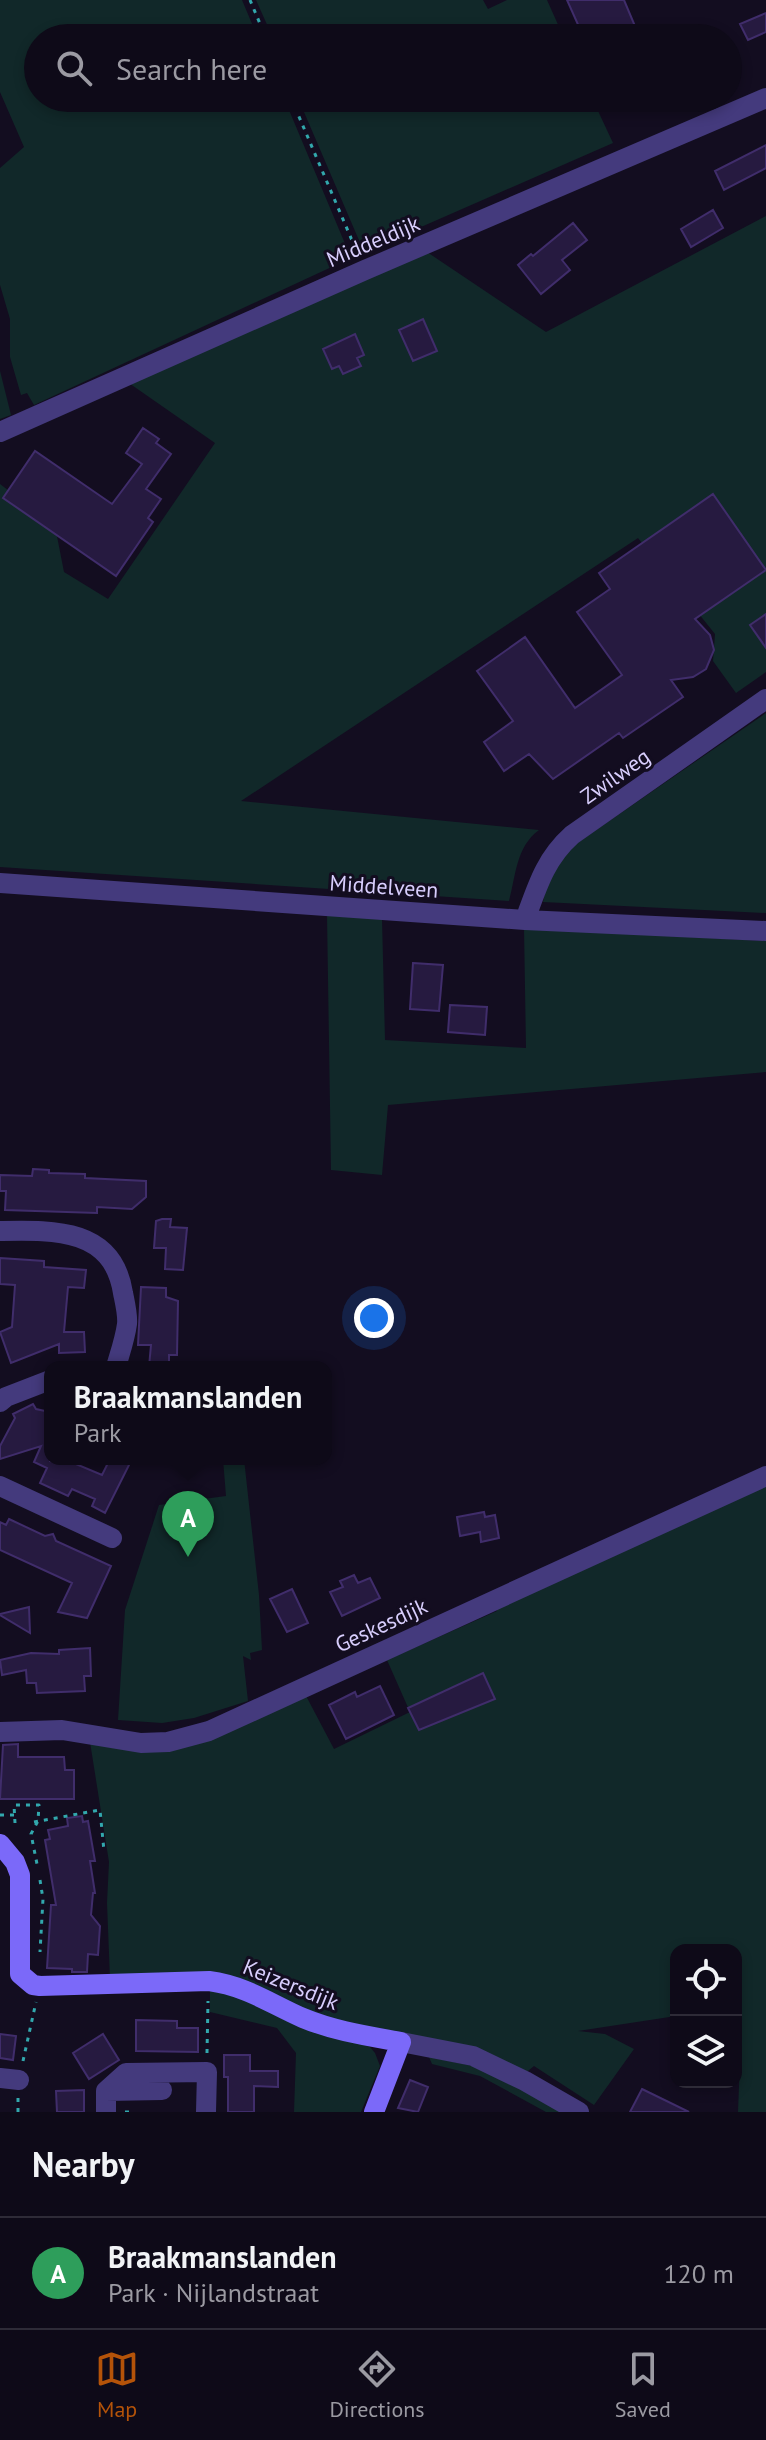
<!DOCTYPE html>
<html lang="en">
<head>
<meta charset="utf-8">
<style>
	:root { --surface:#0e0a18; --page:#1c1825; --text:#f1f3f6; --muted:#9b9aa2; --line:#2e2b37; --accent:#b45309 }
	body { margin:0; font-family:"PT Sans",sans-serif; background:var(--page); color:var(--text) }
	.controls { position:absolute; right:24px; bottom:24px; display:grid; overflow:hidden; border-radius:16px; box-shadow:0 4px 12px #0003 }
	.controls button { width:72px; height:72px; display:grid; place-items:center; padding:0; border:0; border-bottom:2px solid var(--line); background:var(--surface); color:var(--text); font:40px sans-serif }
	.you { position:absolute; left:374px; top:1318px; width:28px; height:28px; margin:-20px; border:6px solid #fff; border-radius:50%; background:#1a73e8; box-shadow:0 0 0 12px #1a73e833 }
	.badge { display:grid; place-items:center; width:52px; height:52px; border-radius:50%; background:var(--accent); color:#fff; font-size:26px; font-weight:700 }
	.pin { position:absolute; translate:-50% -66px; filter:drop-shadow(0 2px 4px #0008) }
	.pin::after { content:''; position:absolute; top:42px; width:28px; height:24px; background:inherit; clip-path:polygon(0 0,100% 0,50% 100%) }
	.popup { position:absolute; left:44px; top:1361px; width:288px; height:104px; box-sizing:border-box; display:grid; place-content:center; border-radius:16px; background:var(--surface); filter:drop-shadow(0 2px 6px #0005); font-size:26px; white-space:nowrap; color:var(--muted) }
	.popup b { font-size:30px; color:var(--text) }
	.popup::after { content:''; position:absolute; left:50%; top:100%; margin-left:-16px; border:16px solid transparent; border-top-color:var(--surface) }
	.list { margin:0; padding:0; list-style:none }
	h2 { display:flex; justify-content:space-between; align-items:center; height:104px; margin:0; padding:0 32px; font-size:34px }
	h2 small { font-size:26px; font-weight:400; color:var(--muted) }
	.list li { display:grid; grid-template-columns:52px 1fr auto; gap:24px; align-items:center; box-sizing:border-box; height:112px; padding:0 32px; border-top:2px solid var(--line) }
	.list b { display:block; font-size:30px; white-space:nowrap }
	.list p { margin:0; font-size:26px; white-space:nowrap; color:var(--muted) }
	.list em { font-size:26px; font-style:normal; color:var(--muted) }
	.icon { flex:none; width:44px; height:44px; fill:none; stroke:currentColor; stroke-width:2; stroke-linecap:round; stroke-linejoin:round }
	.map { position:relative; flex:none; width:766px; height:2112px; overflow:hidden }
	.search { position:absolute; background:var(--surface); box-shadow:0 4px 12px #0003; left:24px; right:24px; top:24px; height:88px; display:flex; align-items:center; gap:20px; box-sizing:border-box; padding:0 28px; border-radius:44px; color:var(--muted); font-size:30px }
	.sheet { height:216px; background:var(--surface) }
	nav { display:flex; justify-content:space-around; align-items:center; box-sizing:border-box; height:112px; border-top:2px solid var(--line); background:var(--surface); font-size:22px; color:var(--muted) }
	nav a { display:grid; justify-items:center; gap:4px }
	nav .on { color:var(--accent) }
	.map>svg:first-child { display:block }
</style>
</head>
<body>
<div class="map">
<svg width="766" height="2112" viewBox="0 0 766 2112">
	<rect width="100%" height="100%" fill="#130d20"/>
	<path fill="#112829" d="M 0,0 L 242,0 L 258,38 L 38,38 L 38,98 L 284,98 L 351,258 L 34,405 L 27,393 L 21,395 L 10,357 L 10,319 L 0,285 L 0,168 L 24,147 L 0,92 Z
		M 256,0 L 483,0 L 488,9 L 507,0 L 547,0 L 564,38 L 273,38 Z
		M 298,98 L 592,98 L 613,143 L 364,252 Z
		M 766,216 L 766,672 L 736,693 L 713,661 L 715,634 L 638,538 L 241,801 L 539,830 C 516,847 516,875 509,901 L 0,867 L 0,484 L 55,526 L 64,572 L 108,599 L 215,443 L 126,381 L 424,250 L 546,332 Z
		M 0,371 L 11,415 L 0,419 Z
		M 766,713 L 766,913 L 543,902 L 549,872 L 573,846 Z
		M 327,915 L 382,919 L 385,1040 L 526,1048 L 524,928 L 766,941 L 766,1072 L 388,1105 L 382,1175 L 331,1170 Z
		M 223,1459 L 244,1459 L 259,1595 L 262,1650 L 250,1653 L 251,1660 L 243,1656 L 248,1701 L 194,1718 L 162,1723 L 118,1720 L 125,1610 L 159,1505 L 226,1496 Z
		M 766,1479 L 766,2112 L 738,2112 L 742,2007 L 736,2007 L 736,1950 L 676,1950 L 676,2016 L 578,2031 L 605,2034 L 634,2049 L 594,2105 L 534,2066 L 523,2075 L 338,2024 L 242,1982 L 110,1979 L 107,1903 L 109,1862 L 90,1742 L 138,1751 L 304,1692 L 334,1749 L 410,1712 L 387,1660 L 497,1611 L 495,1604 Z
		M 210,1989 L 230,1992 L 370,2047 L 375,2053 L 380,2066 L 361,2112 L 294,2112 L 296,2053 L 277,2028 L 210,2012 Z
		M 429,2057 L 478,2067 L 565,2112 L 546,2112 L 480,2076 L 432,2064 Z"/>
	<path fill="#261a40" stroke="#402d6b" stroke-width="2" d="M 567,0 L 624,0 L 640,38 L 584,38 Z
		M 766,13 L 766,32 L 748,40 L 740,24 Z
		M 766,145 L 766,168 L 724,190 L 715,171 Z
		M 713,210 L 723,228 L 691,247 L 681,229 Z
		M 573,223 L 587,240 L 562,260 L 570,270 L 541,294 L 518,265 L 531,254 L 533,256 Z
		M 423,319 L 437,351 L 413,361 L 399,330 Z
		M 355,334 L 364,355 L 357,358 L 361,366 L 343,374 L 339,366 L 332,369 L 323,349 Z
		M 143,428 L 159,439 L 156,443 L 171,454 L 146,489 L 161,499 L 148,518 L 153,522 L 116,576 L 3,498 L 35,451 L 112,504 L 142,464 L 126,453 Z
		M 713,494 L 766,570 L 695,619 L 710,635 L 714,650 L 706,669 L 693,677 L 671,680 L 683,697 L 623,738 L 619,733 L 553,779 L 529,754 L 504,771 L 484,742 L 513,721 L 477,671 L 525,637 L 575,708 L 622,675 L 577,612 L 610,589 L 599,573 Z
		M 766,614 L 766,648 L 750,625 Z
		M 413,963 L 443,965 L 439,1011 L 410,1009 Z
		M 450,1005 L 487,1007 L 485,1035 L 448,1032 Z
		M 33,1169 L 49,1170 L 49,1173 L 85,1174 L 85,1178 L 146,1181 L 146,1197 L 132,1209 L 97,1207 L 97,1213 L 5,1210 L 6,1191 L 0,1191 L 0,1175 L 32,1176 Z
		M 162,1219 L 171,1219 L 170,1227 L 187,1228 L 183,1270 L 165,1269 L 166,1248 L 154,1248 L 156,1221 Z
		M 0,1258 L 44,1261 L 44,1267 L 86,1270 L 84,1288 L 68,1287 L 64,1332 L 84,1332 L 85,1352 L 59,1353 L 59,1344 L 11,1363 L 0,1332 L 12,1327 L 15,1285 L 0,1284 Z
		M 141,1287 L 166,1288 L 166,1297 L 178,1301 L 177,1355 L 169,1355 L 169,1367 L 149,1367 L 151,1345 L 138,1345 Z
		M 33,1404 L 36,1409 L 50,1412 L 50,1462 L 51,1459 L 64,1459 L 102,1475 L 110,1459 L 132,1459 L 105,1513 L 92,1506 L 95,1499 L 72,1489 L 68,1496 L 40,1483 L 47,1468 L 34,1462 L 41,1446 L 0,1459 L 0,1446 L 15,1418 L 13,1414 Z
		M 484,1512 L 485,1517 L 495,1515 L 499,1538 L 481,1542 L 480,1532 L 460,1536 L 457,1517 Z
		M 9,1519 L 45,1536 L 53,1534 L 56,1541 L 111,1566 L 87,1618 L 58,1612 L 72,1583 L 0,1550 L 0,1522 L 6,1525 Z
		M 354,1575 L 358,1583 L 370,1578 L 380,1598 L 342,1616 L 330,1592 L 343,1587 L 340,1581 Z
		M 292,1589 L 308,1623 L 287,1632 L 270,1599 Z
		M 29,1607 L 30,1633 L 0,1615 L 0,1614 Z
		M 90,1648 L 91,1676 L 84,1676 L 85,1691 L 37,1693 L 36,1683 L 27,1683 L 26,1670 L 2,1675 L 0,1660 L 31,1653 L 59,1654 L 59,1650 Z
		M 483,1673 L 495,1699 L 419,1730 L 408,1708 Z
		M 380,1686 L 394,1715 L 346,1739 L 329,1705 L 355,1692 L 357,1697 Z
		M 18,1744 L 18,1757 L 64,1757 L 65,1770 L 74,1770 L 74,1799 L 0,1799 L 3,1745 Z
		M 82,1816 L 83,1822 L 88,1821 L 95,1861 L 90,1861 L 95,1893 L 93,1893 L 91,1915 L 100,1926 L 98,1955 L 88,1954 L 87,1972 L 72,1972 L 72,1969 L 47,1968 L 51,1905 L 56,1905 L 45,1840 L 50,1839 L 48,1830 L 68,1826 L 67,1818 Z
		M 136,2020 L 177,2021 L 177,2028 L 198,2028 L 198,2052 L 136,2051 Z
		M 0,2034 L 16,2036 L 13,2060 L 0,2058 Z
		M 103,2034 L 119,2060 L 89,2079 L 73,2053 Z
		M 224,2055 L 250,2055 L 250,2071 L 278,2071 L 278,2087 L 254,2086 L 254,2112 L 228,2112 L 228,2077 L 224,2077 Z
		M 410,2080 L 428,2087 L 418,2112 L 398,2108 Z
		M 642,2089 L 689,2112 L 630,2112 Z
		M 84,2090 L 84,2112 L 57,2112 L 56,2091 Z"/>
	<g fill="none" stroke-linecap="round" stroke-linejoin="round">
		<path stroke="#32a8ad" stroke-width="3" stroke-dasharray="4 6" stroke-linecap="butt" d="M 250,0 L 266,38
			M 291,98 L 357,252
			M 0,1815 L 14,1815
			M 34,1822 L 100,1810 L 104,1851
			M 15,1823 L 14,1805 L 39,1805 L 38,1821 L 31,1834 L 37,1864
			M 40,1880 L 43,1899 L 40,1952
			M 207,2053 L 208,2001
			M 23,2061 L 36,2002
			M 18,2112 L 18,2097
			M 125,2112 L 134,2112"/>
		<path stroke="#443a7d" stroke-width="20" d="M 0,432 L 365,270 L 766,98
			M 0,883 L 525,920 L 766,931
			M 525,920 C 537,887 545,859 572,835 L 766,699
			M 0,1231 C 54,1230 113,1228 123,1293 C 125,1303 128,1315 127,1324 C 125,1339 120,1353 116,1367
			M 0,1402 L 6,1397 L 50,1380
			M 0,1486 L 112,1538
			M 0,1732 L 62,1730 L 141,1743 L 168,1742 L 209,1731 L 766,1476
			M 401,2042 L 473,2056 L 525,2081 L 579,2112
			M 0,2078 L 19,2080
			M 106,2091 L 162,2090
			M 106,2112 L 106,2091 L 126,2073 L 207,2072 L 206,2112"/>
		<path stroke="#7b69f9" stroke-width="20" d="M 0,1844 L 15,1862 L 20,1875 L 20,1974 L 33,1985 L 40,1986 L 209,1981 C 246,1986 269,2003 303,2018 C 334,2031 368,2036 401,2042 L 374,2112"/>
	</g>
	<g text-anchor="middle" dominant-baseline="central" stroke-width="6" stroke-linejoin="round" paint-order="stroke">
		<g font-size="22" fill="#d8cefd" stroke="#130d20">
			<text transform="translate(373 241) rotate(-23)">Middeldijk</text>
			<text transform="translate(615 776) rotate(-35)">Zwilweg</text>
			<text transform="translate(384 886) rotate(4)">Middelveen</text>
			<text transform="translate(381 1625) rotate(-25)">Geskesdijk</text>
			<text transform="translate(291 1984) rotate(22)">Keizersdijk</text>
		</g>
	</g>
</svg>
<div class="controls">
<button><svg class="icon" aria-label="locate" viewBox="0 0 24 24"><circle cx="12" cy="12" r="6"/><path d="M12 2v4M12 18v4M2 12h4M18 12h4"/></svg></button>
<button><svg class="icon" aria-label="layers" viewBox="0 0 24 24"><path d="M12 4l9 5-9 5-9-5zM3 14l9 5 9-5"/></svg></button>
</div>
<div class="you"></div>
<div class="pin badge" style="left:188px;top:1557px;background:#2e9e5b">A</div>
<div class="popup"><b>Braakmanslanden</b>Park</div>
<div class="search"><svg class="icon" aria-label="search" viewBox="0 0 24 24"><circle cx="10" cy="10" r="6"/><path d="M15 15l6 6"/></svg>Search here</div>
</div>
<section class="sheet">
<h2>Nearby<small></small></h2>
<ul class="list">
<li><span class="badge" style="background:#2e9e5b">A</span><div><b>Braakmanslanden</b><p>Park · Nijlandstraat</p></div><em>120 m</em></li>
</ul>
</section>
<nav>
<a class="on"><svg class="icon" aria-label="map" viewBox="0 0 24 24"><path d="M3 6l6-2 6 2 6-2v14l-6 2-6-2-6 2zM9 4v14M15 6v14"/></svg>Map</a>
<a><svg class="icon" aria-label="directions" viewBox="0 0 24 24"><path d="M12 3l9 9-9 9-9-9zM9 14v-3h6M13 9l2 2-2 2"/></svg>Directions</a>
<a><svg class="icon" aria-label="saved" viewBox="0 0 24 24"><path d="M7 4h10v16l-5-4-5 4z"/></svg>Saved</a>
</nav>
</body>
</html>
